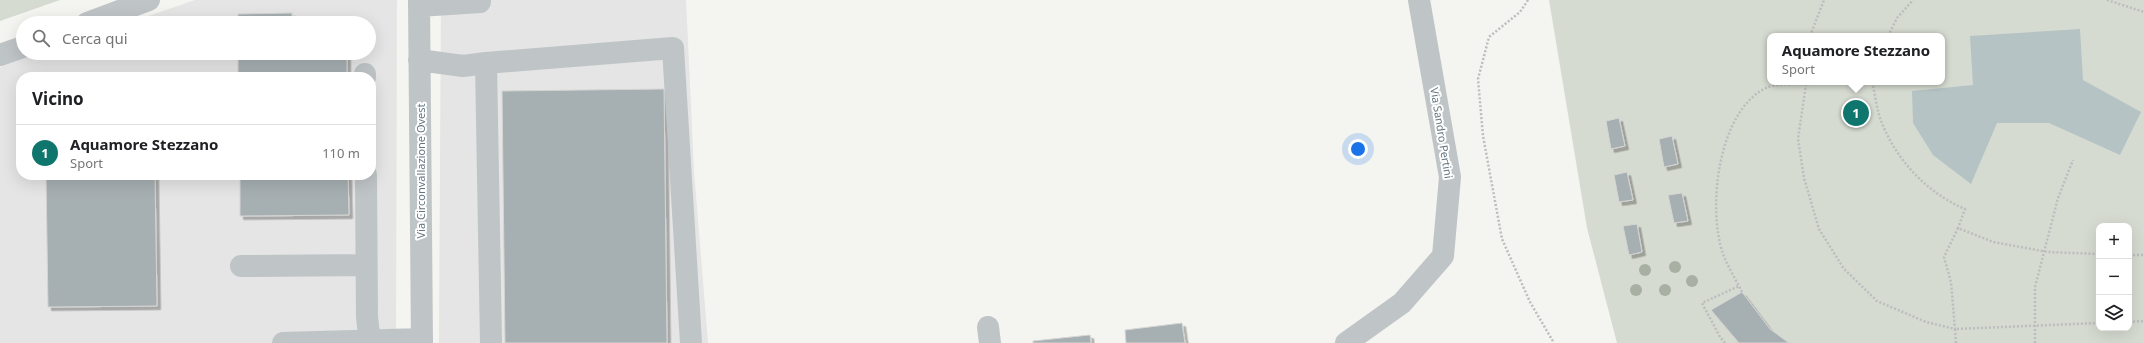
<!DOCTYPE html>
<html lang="it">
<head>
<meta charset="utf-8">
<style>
	:root { --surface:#fff; --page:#f2f2f2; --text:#202124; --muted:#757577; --line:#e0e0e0; --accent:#0f766e }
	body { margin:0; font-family:"Noto Sans",sans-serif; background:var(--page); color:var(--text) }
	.controls { position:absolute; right:12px; bottom:12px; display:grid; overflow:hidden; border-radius:8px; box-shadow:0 4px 16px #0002 }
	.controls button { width:36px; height:36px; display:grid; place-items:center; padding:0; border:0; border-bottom:1px solid var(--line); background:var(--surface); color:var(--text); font:20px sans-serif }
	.you { position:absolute; left:1358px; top:149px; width:14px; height:14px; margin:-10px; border:3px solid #fff; border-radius:50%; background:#1a73e8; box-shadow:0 0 0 6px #1a73e833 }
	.badge { display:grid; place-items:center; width:26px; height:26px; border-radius:50%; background:var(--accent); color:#fff; font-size:13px; font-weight:700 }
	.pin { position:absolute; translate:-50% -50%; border:2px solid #fff; box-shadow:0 1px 4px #0006 }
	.popup { position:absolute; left:1767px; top:33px; width:178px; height:52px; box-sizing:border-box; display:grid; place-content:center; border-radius:8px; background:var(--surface); filter:drop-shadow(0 1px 3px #0005); font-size:13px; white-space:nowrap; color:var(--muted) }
	.popup b { font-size:15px; color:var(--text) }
	.popup::after { content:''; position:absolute; left:50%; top:100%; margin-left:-8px; border:8px solid transparent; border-top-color:var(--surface) }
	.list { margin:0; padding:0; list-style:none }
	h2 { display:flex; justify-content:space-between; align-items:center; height:52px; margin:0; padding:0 16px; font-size:17px }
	h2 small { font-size:13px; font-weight:400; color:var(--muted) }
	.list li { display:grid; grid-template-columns:26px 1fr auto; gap:12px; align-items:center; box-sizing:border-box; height:56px; padding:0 16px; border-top:1px solid var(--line) }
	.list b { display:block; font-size:15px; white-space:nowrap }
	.list p { margin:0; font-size:13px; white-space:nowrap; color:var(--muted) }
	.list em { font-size:13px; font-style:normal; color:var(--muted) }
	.icon { flex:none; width:22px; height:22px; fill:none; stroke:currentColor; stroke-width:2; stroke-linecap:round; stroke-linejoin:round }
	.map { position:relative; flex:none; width:2144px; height:343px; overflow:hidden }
	.search { position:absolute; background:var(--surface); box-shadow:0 4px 16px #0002; left:16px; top:16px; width:360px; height:44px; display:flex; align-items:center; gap:10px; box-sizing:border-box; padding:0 14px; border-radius:22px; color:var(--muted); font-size:15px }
	.panel { position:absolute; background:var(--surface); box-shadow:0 4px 16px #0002; left:16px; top:72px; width:360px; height:108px; border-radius:16px }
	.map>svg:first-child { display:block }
</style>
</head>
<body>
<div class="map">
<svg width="2144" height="343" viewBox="0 0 2144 343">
	<defs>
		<filter id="shadow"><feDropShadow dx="3.5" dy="3.5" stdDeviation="0" flood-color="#0004"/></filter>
	</defs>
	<rect width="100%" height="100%" fill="#f4f4f0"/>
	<path fill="#e4e5e4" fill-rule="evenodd" d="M 195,0 L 397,0 L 396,343 L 0,343 L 0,67 L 40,53 L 369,53 L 369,23 L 128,23 ZM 21,77 L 371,77 L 371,175 L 21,175 Z
		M 441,0 L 686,0 L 694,171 L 708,343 L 439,343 Z"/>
	<path fill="#d6dbd1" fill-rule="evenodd" d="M 0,0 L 60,0 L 0,21 Z
		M 1549,0 L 2144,0 L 2144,343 L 1617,343 L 1587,228 ZM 1770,36 L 1942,36 L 1942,82 L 1770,82 ZM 2099,226 L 2129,226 L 2129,328 L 2099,328 Z"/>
	<path fill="#b5c3c5" d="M 2080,29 L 2083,80 L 2141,112 L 2120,155 L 2049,123 L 1997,123 L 1971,184 L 1933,155 L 1913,123 L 1912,91 L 1973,85 L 1970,36 Z"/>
	<path fill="#a6afb2" stroke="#d5d5d3" filter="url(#shadow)" d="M 292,13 L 292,23 L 238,23 L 238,14 Z
		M 238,53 L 347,53 L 347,77 L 238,77 Z
		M 664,89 L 667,343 L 505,343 L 502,91 Z
		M 1619,118 L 1625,146 L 1611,149 L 1606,121 Z
		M 1672,136 L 1678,164 L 1664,167 L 1659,139 Z
		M 1627,172 L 1633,200 L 1619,202 L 1614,175 Z
		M 46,175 L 155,175 L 157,306 L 48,307 Z
		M 240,175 L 348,175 L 349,215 L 240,216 Z
		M 1682,193 L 1688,221 L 1674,223 L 1668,195 Z
		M 1637,224 L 1642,252 L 1629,255 L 1623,226 Z
		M 1742,292 L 1770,329 L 1789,343 L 1739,343 L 1711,310 Z
		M 1182,323 L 1185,343 L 1126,343 L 1125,330 Z
		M 1090,335 L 1091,343 L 1033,343 L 1033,341 Z"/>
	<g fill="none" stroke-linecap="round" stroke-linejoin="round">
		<path stroke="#bbbdbf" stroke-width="2.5" stroke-dasharray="2 2" stroke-linecap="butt" d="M 1528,0 L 1520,12 L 1489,37 L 1478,79 L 1483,136 L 1502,239 L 1530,302 L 1554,343
			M 2107,0 L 2144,12
			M 1810,36 L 1824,0
			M 1888,36 L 1897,18 L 1913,0
			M 1846,82 L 1806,84 L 1798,139 L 1804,178 L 1819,229 L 1844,269 L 1877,301 L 1926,322 L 1955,329 L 1951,282 L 1944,257 L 1958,228 L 1993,242 L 2048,252 L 2099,254
			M 1872,82 C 1875,93 1876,105 1879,115 C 1893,157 1925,192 1965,209 L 1958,228
			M 2129,255 L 2144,255
			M 1742,292 C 1736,280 1728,267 1723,254 C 1707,208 1718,111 1766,88 C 1776,83 1794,85 1806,84 L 1806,82
			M 2129,322 L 2144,321
			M 1725,343 L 1720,337 L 1702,303 L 1739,286
			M 1956,343 L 1955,329 L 2099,323
			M 2035,343 L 2035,287 L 2058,198 L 2073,160"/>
		<path stroke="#bfc4c6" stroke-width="22" d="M 419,0 L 422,343
			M 419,6 L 480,2
			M 87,23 L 149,0
			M 0,55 L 23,47
			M 419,60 L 463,66 L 486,63
			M 365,74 L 365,77
			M 366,175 L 367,317 L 370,343
			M 241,266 L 366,265
			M 988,327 L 990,343
			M 283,343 L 422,339
			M 491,343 L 486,63 L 673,48 L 691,343
			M 1346,343 L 1402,303 L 1443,256 L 1450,177 L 1419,0"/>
	</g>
	<g fill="#a7b0a2">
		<circle cx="1675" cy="267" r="6"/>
		<circle cx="1645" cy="270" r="6"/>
		<circle cx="1692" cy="281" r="6"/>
		<circle cx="1636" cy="290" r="6"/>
		<circle cx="1665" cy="290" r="6"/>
	</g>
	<g text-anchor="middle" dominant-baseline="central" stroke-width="4" stroke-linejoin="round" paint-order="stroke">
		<g font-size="11" fill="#647680" stroke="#fff">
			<text transform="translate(1442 133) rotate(81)">Via Sandro Pertini</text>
			<text transform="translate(420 171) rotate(-90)">Via Circonvallazione Ovest</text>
		</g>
	</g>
</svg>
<div class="controls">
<button>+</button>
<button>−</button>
<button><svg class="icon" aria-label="layers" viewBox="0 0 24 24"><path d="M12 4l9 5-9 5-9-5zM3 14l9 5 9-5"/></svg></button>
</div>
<div class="you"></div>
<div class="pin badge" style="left:1856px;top:113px">1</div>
<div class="popup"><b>Aquamore Stezzano</b>Sport</div>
<div class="search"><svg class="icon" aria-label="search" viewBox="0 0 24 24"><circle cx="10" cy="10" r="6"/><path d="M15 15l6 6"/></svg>Cerca qui</div>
<section class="panel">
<h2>Vicino<small></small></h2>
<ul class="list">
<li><span class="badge">1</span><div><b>Aquamore Stezzano</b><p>Sport</p></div><em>110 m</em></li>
</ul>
</section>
</div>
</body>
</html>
